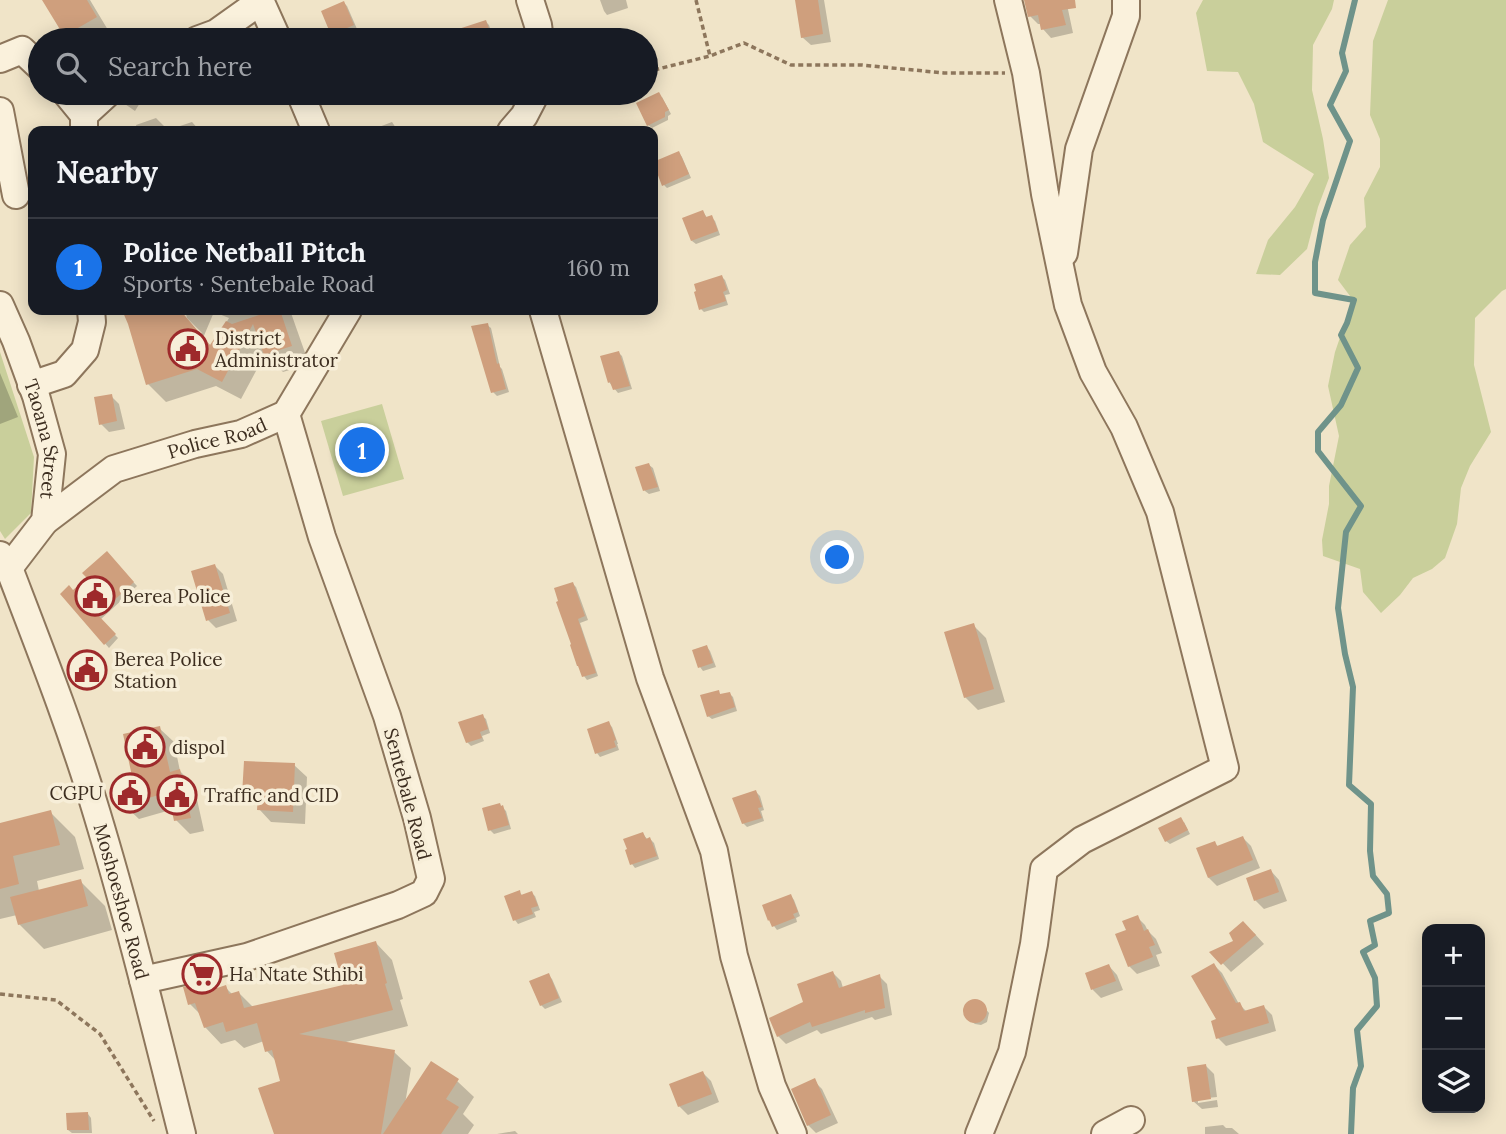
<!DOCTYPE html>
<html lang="en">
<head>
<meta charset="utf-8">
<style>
	:root { --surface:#171b24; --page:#242831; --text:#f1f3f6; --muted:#9ea1a6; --line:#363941; --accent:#1a73e8 }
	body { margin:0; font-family:Lora,serif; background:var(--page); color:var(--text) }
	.controls { position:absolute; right:21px; bottom:21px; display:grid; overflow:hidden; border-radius:14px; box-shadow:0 4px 18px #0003 }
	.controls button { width:63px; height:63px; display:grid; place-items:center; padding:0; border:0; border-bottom:2px solid var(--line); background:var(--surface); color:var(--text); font:35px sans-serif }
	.you { position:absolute; left:838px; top:558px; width:24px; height:24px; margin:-18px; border:5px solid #fff; border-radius:50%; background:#1a73e8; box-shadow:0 0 0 10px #1a73e833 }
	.badge { display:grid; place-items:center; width:46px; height:46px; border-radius:50%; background:var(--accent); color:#fff; font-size:23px; font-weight:700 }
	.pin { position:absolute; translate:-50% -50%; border:4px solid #fff; box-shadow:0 2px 7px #0006 }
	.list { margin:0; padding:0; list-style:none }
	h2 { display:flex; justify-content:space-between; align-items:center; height:91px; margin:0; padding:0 28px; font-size:30px }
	h2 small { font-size:23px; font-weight:400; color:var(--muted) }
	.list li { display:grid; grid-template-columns:46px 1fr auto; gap:21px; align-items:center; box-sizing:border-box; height:98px; padding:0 28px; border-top:2px solid var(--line) }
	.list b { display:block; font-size:26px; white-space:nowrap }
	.list p { margin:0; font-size:23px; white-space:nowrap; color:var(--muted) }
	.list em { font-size:23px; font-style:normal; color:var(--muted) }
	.icon { flex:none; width:38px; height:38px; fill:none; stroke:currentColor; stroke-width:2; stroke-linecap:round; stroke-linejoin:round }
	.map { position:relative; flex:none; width:1506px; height:1134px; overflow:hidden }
	.search { position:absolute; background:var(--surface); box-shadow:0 4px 18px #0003; left:28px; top:28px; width:630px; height:77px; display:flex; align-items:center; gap:18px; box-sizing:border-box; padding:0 24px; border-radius:38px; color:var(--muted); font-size:26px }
	.panel { position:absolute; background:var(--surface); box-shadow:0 4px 18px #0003; left:28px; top:126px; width:630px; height:189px; border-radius:14px }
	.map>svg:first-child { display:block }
</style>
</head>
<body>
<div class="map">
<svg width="1506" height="1134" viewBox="0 0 1506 1134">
	<rect width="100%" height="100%" fill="#f0e4c8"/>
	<path fill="#c9cf9b" d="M 1203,0 L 1334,0 L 1332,9 L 1313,45 L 1312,90 L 1323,139 L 1329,178 L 1318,207 L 1307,249 L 1280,275 L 1256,274 L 1268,240 L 1295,207 L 1314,174 L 1263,142 L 1254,104 L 1238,72 L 1207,71 L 1196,13 Z
		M 1388,0 L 1506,0 L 1506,289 L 1502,291 L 1475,318 L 1474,365 L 1491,432 L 1470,466 L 1461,488 L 1457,524 L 1445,558 L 1432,569 L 1413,578 L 1400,595 L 1381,613 L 1363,592 L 1360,569 L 1323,556 L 1322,540 L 1329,504 L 1329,486 L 1339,436 L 1328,386 L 1335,352 L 1353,300 L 1338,280 L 1350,245 L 1366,227 L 1364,198 L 1380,167 L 1380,139 L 1370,115 L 1373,41 Z
		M 0,352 L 34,457 L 31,513 L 5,539 L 0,531 Z
		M 382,404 L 404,479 L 343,496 L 321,421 Z"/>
	<path fill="#0003" fill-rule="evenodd" d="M 44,0 L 90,0 L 108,30 L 91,40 L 71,40 L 66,35 Z
		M 600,0 L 626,0 L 628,8 L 607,15 L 604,11 Z
		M 796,0 L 824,0 L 831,42 L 811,45 L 802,37 Z
		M 1026,0 L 1066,0 L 1073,33 L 1051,38 L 1043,29 L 1041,24 L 1038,24 L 1030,16 Z
		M 344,3 L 347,6 L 357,29 L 336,38 L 332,34 Z
		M 486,22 L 489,25 L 494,40 L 465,40 L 462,30 Z
		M 165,34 L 168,38 L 167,40 L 153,40 Z
		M 125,93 L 146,93 L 135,111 L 122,102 Z
		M 357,93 L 374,93 L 361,98 Z
		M 662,97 L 671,114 L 668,116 L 668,120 L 652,128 L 648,125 Z
		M 156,118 L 168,130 L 192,122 L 200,131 L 138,131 L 136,125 Z
		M 392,122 L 398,131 L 371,131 L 371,130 Z
		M 679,153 L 682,157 L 691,178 L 667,188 L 664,185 Z
		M 703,212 L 708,219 L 711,217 L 715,221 L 720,235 L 696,244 L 692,241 Z
		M 722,277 L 725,280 L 730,294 L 725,295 L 728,305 L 704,312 L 701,309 Z
		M 124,310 L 170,310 L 178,334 L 183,337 L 202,333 L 187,318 L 185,310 L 303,310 L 291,313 L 309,364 L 283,372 L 265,354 L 241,399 L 216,386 L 166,402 L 148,384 L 130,323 ZM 214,312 L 229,318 L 212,347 L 203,338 Z
		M 487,325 L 491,328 L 500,367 L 502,369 L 509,392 L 497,396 L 493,392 Z
		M 619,353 L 622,356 L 632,389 L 618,393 L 609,382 Z
		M 0,373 L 18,417 L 0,424 Z
		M 111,396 L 119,404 L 125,429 L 109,432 L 101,424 Z
		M 649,465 L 653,468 L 660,491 L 649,494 L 645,491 L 637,469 Z
		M 107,554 L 137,586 L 100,620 L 118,638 L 109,648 L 62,594 L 73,592 L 89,578 Z
		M 215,566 L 223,574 L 237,621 L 216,628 L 208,620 Z
		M 573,584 L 576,587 L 588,620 L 580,623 L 598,676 L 587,680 L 584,676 Z
		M 973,625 L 986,638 L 1005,702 L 978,710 L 965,697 Z
		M 707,647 L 710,651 L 716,667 L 703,671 L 700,667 Z
		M 90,657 L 93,661 L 101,682 L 90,687 L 87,684 L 78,662 Z
		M 718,692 L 722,696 L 730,694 L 733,697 L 737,711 L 712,719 L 708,716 Z
		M 482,716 L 486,719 L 490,733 L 482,736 L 484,741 L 471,746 L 467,742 Z
		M 608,723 L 612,727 L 618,744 L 617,744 L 619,750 L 600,757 L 597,753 Z
		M 159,728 L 174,742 L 180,771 L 194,786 L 204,831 L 190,834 L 176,820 L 174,809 L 139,819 L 124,805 Z
		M 294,765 L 307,777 L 305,824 L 271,822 L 259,809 L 259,807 L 244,794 Z
		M 756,792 L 760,796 L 764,810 L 761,811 L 764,821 L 747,827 L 743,823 Z
		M 500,805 L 506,811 L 511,829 L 494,834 L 490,830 L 484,810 Z
		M 50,812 L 75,837 L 84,869 L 37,881 L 39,891 L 80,881 L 105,906 L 112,930 L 44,949 L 19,924 L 17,915 L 0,919 L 0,825 Z
		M 1184,822 L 1190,834 L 1170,844 L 1166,841 Z
		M 643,834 L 648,840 L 650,839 L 654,843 L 659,859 L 635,868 L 632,864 Z
		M 1243,838 L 1251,846 L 1260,868 L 1217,886 L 1209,878 L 1198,849 L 1214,843 L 1219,847 Z
		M 1271,871 L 1279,880 L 1287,901 L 1264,909 L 1255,900 Z
		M 519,892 L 523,896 L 531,893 L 535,896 L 540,910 L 534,912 L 536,917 L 518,924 L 515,920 Z
		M 791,896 L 794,900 L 800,916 L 796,918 L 797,922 L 777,930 L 774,926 Z
		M 1137,917 L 1145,925 L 1148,931 L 1156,939 L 1162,953 L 1156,955 L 1160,966 L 1137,974 L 1129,966 L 1128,931 Z
		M 1254,933 L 1264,944 L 1231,972 L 1212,952 Z
		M 376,943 L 392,960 L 403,999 L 400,1000 L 408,1026 L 342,1043 L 394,1052 L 411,1068 L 405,1104 L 457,1081 L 474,1097 L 463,1114 L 474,1125 L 468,1134 L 276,1134 L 282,1082 L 276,1061 L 267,1051 L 264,1041 L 244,1048 L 235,1040 L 221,1044 L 205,1027 L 201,1015 L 190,1004 L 211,983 L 217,989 L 225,987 L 233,995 L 239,993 L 253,1007 L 345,986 Z
		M 1214,965 L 1222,973 L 1239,1004 L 1247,1012 L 1264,1007 L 1272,1015 L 1276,1031 L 1226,1046 L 1218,1038 L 1218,1020 Z
		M 1109,966 L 1117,975 L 1123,990 L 1101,998 L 1093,990 L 1087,974 Z
		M 833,973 L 841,981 L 843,988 L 879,976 L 887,984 L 892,1015 L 875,1020 L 872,1017 L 821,1034 L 817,1030 L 786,1044 L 778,1036 Z
		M 548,975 L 552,979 L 562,1002 L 545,1009 L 541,1005 Z
		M 975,1001 L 981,1003 L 989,1013 L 987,1022 L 981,1025 L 975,1024 L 972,1022 L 965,1011 L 966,1005 Z
		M 1206,1066 L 1214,1074 L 1217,1097 L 1198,1099 L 1198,1103 L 1217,1100 L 1218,1107 L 1202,1109 L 1193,1101 Z
		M 703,1073 L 711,1081 L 719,1102 L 688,1115 L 679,1106 Z
		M 814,1081 L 822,1089 L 838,1123 L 816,1133 L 808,1125 Z
		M 88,1114 L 91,1118 L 92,1133 L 72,1133 L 68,1130 Z
		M 1223,1125 L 1226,1128 L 1232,1128 L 1239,1134 L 1205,1134 L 1205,1127 Z
		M 515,1131 L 518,1134 L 497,1134 Z"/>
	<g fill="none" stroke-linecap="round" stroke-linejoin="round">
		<path stroke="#6f938a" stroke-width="6" d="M 1351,1134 L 1353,1088 L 1361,1066 L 1357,1030 L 1377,1006 L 1375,978 L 1363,952 L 1375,945 L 1370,921 L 1389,913 L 1387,894 L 1373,876 L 1370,851 L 1371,804 L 1349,785 L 1353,687 L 1345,654 L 1338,608 L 1346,532 L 1361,506 L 1318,451 L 1318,432 L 1341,405 L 1358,368 L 1341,335 L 1347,323 L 1354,300 L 1315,293 L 1315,262 L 1323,220 L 1350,141 L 1330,105 L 1346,71 L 1342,53 L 1355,0"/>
	</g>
	<path fill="#cf9f7d" d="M 42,0 L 87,0 L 97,17 L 64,36 Z
		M 795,0 L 818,0 L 823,34 L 801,38 Z
		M 1024,0 L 1075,0 L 1076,8 L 1062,10 L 1066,25 L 1041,30 L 1038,15 L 1028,17 Z
		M 344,1 L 354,25 L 331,35 L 321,11 Z
		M 486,20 L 493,40 L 434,40 L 434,37 Z
		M 659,92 L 669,110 L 665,112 L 665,117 L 647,126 L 636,103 Z
		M 679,151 L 689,174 L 662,186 L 653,162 Z
		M 703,210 L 706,217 L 712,215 L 718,231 L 691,241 L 682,218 Z
		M 722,275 L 727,290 L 723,292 L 726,301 L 699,310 L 694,292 L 696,291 L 694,284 Z
		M 122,310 L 180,310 L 210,345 L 226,321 L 232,324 L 274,310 L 280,310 L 292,346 L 264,355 L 253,324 L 222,382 L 197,369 L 146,385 L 128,324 Z
		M 488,323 L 497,364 L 499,363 L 506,389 L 491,393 L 471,326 Z
		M 619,351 L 630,386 L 613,390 L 610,382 L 608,383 L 600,356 Z
		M 112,394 L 117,421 L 99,425 L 94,397 Z
		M 649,463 L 658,487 L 643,491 L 635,467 Z
		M 107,551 L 134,582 L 98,615 L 116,634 L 104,645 L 60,594 L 69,585 L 73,590 L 87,578 L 82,573 Z
		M 215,564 L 230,613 L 206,621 L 191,571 Z
		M 573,582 L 585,616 L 578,619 L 596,673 L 582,677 L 578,666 L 577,666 L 570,645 L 571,644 L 556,602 L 558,601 L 554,588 Z
		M 974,623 L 994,689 L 964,698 L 944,632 Z
		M 707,645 L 713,663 L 698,668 L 692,650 Z
		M 90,655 L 99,679 L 85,684 L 76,661 Z
		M 719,690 L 720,694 L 730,692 L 735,707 L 707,717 L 700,695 Z
		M 483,714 L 488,729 L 480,732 L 482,738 L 466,743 L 458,722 Z
		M 609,721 L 616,740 L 614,741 L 616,747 L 595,754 L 587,729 Z
		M 160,726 L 170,772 L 180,769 L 191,818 L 174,821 L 168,792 L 123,806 L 117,786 L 133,781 L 123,734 Z
		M 244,761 L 295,763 L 293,812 L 257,810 L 258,795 L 242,795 Z
		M 756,790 L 762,807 L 758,808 L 762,818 L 742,824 L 732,798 Z
		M 500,803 L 501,806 L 503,805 L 509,825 L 488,831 L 482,808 Z
		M 51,810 L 60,845 L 13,856 L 19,884 L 0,889 L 0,823 Z
		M 1181,817 L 1188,830 L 1165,842 L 1158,828 Z
		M 643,832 L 646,839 L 650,837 L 657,856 L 630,865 L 625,850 L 627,849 L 623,839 Z
		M 1243,836 L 1253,860 L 1208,878 L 1196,848 L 1215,841 L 1217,846 Z
		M 1271,869 L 1279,892 L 1254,901 L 1246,878 Z
		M 81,879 L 88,906 L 18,925 L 10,897 Z
		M 520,890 L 521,895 L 532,891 L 538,906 L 531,908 L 533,914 L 513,921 L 504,896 Z
		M 791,894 L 798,912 L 793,914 L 795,918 L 772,927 L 769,920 L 768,921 L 762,905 Z
		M 1138,915 L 1144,931 L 1148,929 L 1155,945 L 1149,947 L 1153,957 L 1128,967 L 1115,934 L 1126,930 L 1122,921 Z
		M 1243,921 L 1256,935 L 1221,965 L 1209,952 L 1233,941 L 1229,933 Z
		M 376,941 L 387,983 L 385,984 L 393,1010 L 299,1034 L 395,1050 L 381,1134 L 274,1134 L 258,1088 L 280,1081 L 272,1050 L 265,1052 L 257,1023 L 226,1032 L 223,1022 L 204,1028 L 195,1003 L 188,1005 L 183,987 L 211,981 L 214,989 L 226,985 L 229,994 L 239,991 L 244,1008 L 343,985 L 334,953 Z
		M 1214,963 L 1236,1003 L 1240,1002 L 1244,1011 L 1264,1005 L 1269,1023 L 1216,1039 L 1211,1021 L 1216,1019 L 1191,976 Z
		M 1109,964 L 1116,981 L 1091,990 L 1085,973 Z
		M 833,971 L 839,988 L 880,974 L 885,1008 L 865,1013 L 865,1010 L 812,1027 L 810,1022 L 777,1037 L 769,1018 L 803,1002 L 797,984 Z
		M 549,973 L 559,998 L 540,1006 L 529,981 Z
		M963 1011a12 12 0 1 1 24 0a12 12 0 1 1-24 0Z
		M 431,1061 L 459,1079 L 446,1099 L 459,1107 L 441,1134 L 383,1134 Z
		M 1206,1064 L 1211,1099 L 1192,1102 L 1187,1067 Z
		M 703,1071 L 712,1094 L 678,1107 L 669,1084 Z
		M 815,1078 L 831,1115 L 807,1126 L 791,1089 Z
		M 88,1112 L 89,1130 L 67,1130 L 66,1113 Z"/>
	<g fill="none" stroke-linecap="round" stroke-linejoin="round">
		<g stroke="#8d765c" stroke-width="30">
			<g id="minor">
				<path d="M 260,0 L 278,40"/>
				<path d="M 530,0 L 538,25 L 540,40"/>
				<path d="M 197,40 L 216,33 L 261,1"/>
				<path d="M 0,59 L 22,50 L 40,67"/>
				<path d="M 66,93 L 84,115"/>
				<path d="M 300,93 L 316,131"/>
				<path d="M 0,111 L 16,195"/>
				<path d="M 84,131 L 84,115 L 108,93"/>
				<path d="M 511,131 L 524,116 L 536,93"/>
				<path d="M 1064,253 L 1079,149 L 1126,16 L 1126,0"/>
				<path id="s1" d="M 0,305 L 16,341 L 36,396 L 52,454 L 45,521 L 9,568"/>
				<path d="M 543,310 L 650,678 L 714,851 L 734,956 L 772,1086 L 793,1134"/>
				<path d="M 31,385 L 64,374 L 85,350 L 92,322 L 91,310"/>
				<path id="s2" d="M 45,521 L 114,469 L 195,444 L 241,434 L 286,414 L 348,310"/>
				<path id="s3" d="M 0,555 L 9,568 C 40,649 72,730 97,814 C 129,920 155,1027 182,1134"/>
				<path d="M 143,980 L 247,957 L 398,905 L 424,893 L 431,879 L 417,818 L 387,716 L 322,537 L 286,414"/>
				<path d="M 979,1134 L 1012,1052 L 1034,944 L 1044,869 L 1082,840 L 1225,768 L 1160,512 L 1124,427 L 1093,372 L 1068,305 L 1045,194 L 1026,73 L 1008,0"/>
				<path d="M 1105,1134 L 1131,1120"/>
			</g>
		</g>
		<path stroke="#8d765c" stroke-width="3.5" stroke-dasharray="5 3.5" stroke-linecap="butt" d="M 696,0 L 710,56
			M 646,72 L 710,56 L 744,43 L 791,65 L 862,65 L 944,73 L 1005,73
			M 0,994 L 56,1000 L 100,1034 L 154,1121"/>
		<use href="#minor" stroke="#faf1dc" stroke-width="26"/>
	</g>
	<defs>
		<g id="civic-ring" transform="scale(2.0125)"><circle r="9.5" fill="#f7eed8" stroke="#9e2a2b" stroke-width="1.5"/><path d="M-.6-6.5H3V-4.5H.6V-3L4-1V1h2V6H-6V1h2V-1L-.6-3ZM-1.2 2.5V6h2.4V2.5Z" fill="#9e2a2b"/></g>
		<g id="supermarket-ring" transform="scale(2.0125)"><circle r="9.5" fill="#f7eed8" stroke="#9e2a2b" stroke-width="1.5"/><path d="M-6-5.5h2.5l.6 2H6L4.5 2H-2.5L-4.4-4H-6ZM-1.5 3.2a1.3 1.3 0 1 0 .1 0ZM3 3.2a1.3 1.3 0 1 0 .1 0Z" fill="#9e2a2b"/></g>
	</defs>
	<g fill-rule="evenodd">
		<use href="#civic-ring" x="188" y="349"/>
		<use href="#civic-ring" x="95" y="596"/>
		<use href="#civic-ring" x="87" y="670"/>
		<use href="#civic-ring" x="145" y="747"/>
		<use href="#civic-ring" x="130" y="793"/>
		<use href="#civic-ring" x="177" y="795"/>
		<use href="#supermarket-ring" x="202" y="974"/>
	</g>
	<g text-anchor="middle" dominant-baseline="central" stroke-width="7" stroke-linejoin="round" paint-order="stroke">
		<g font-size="19" fill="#3d2e20" stroke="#f7eed8" text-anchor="start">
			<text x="215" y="338">District<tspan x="215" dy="22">Administrator</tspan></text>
			<text x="122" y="596">Berea Police</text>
			<text x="114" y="659">Berea Police<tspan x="114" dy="22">Station</tspan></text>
			<text x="172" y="747">dispol</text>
			<text x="103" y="793" text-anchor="end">CGPU</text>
			<text x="204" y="795">Traffic and CID</text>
			<text x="229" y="974">Ha Ntate Sthibi</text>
		</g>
		<g font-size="19" fill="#3d2e20" stroke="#f7eed8">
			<text stroke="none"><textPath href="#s2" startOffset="194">Police Road</textPath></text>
			<text stroke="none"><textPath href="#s1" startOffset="142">Taoana Street</textPath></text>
			<text transform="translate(408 794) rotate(75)">Sentebale Road</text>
			<text stroke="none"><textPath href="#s3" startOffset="368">Moshoeshoe Road</textPath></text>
		</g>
	</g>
</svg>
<div class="controls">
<button>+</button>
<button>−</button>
<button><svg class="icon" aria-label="layers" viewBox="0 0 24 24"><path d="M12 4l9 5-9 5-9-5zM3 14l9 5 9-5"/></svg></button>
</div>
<div class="you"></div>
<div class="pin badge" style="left:362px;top:450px">1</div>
<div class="search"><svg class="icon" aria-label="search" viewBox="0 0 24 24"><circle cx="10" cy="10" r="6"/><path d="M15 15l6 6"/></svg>Search here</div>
<section class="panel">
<h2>Nearby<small></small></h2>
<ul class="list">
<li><span class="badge">1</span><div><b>Police Netball Pitch</b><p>Sports · Sentebale Road</p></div><em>160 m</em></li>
</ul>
</section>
</div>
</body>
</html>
